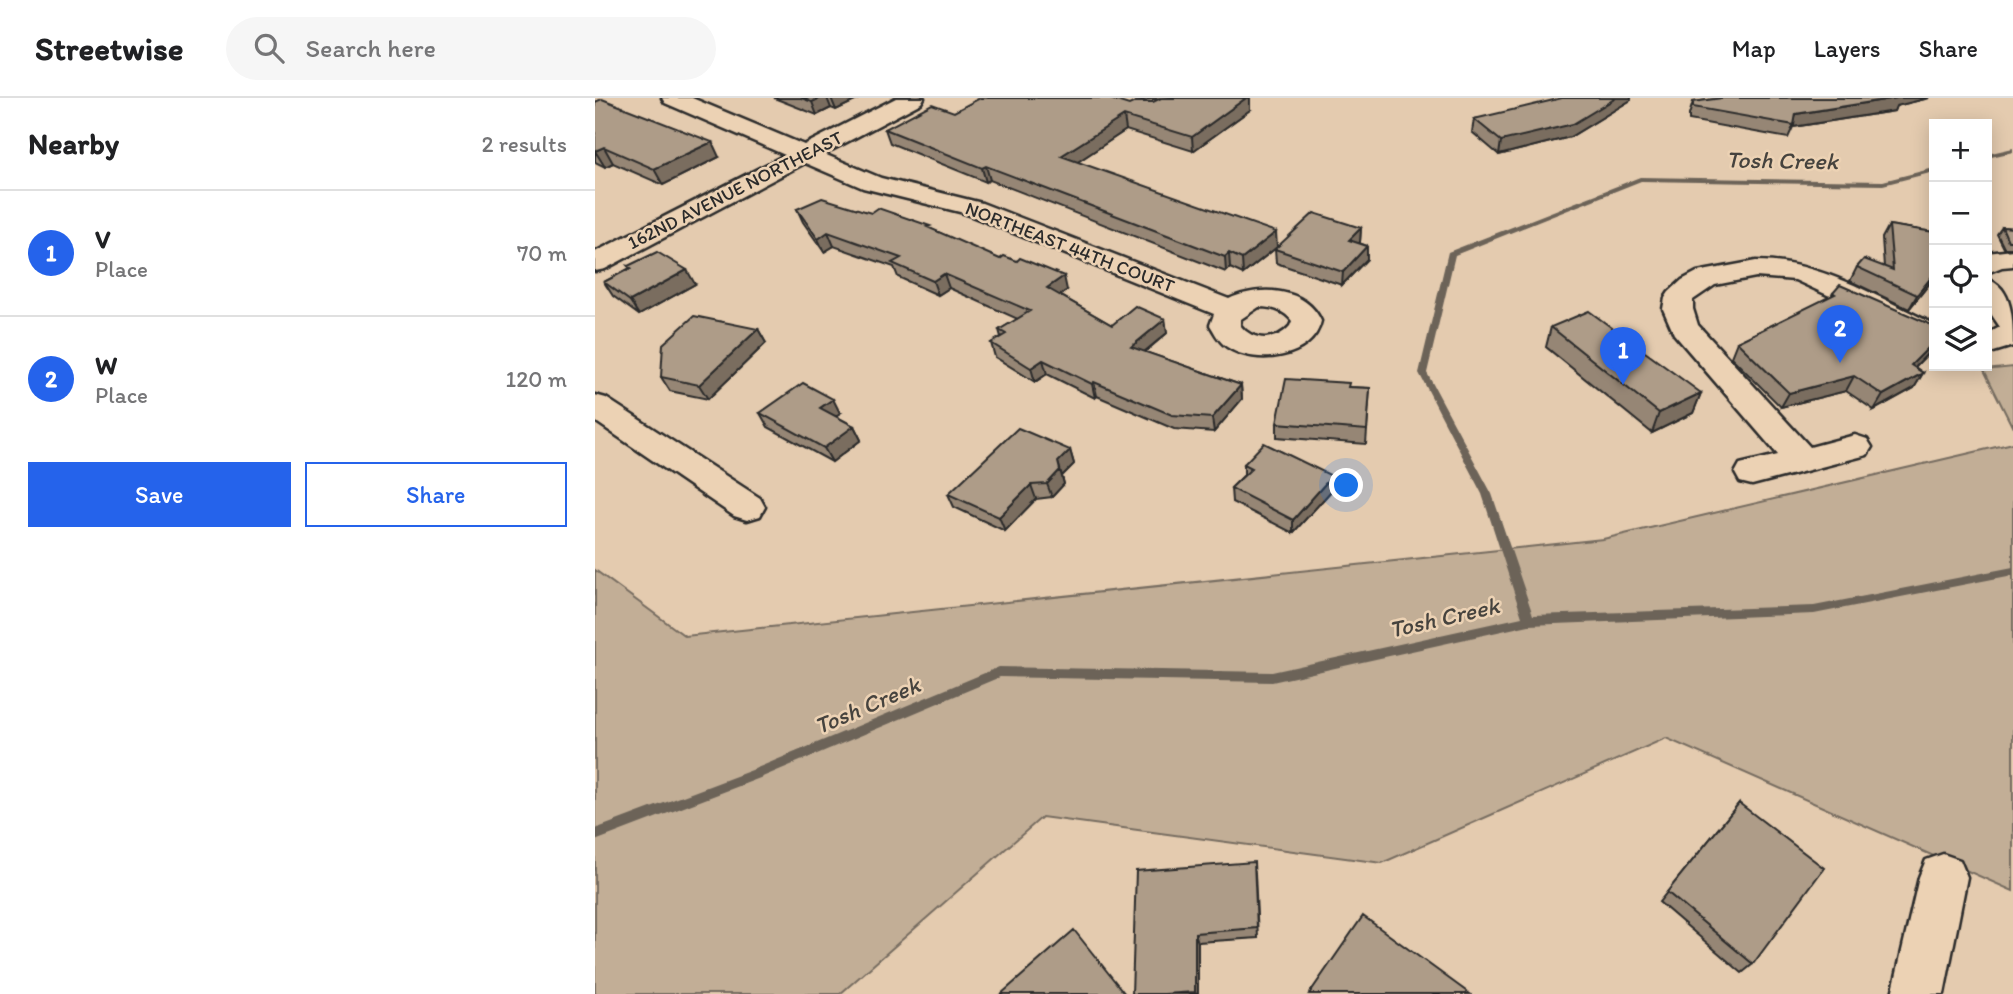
<!DOCTYPE html>
<html lang="en">
<head>
<meta charset="utf-8">
<style>
	:root { --surface:#fff; --page:#f6f6f6; --text:#202124; --muted:#757577; --line:#e0e0e0; --accent:#2563eb }
	body { margin:0; font-family:Itim,sans-serif; background:var(--page); color:var(--text) }
	.controls { position:absolute; right:21px; top:21px; display:grid; overflow:hidden; border-radius:0px; box-shadow:0 4px 18px #0003 }
	.controls button { width:63px; height:63px; display:grid; place-items:center; padding:0; border:0; border-bottom:2px solid var(--line); background:var(--surface); color:var(--text); font:35px sans-serif }
	.you { position:absolute; left:752px; top:388px; width:24px; height:24px; margin:-18px; border:5px solid #fff; border-radius:50%; background:#1a73e8; box-shadow:0 0 0 10px #1a73e833 }
	.badge { display:grid; place-items:center; width:46px; height:46px; border-radius:50%; background:var(--accent); color:#fff; font-size:23px; font-weight:700 }
	.pin { position:absolute; translate:-50% -58px; filter:drop-shadow(0 2px 4px #0008) }
	.pin::after { content:''; position:absolute; top:37px; width:24px; height:21px; background:inherit; clip-path:polygon(0 0,100% 0,50% 100%) }
	.list { margin:0; padding:0; list-style:none }
	h2 { display:flex; justify-content:space-between; align-items:center; height:91px; margin:0; padding:0 28px; font-size:30px }
	h2 small { font-size:23px; font-weight:400; color:var(--muted) }
	.list li { display:grid; grid-template-columns:46px 1fr auto; gap:21px; align-items:center; box-sizing:border-box; height:126px; padding:0 28px; border-top:2px solid var(--line) }
	.list b { display:block; font-size:26px; white-space:nowrap }
	.list p { margin:0; font-size:23px; white-space:nowrap; color:var(--muted) }
	.list em { font-size:23px; font-style:normal; color:var(--muted) }
	.actions { display:flex; gap:14px; padding:21px 28px }
	.actions a { flex:1; padding:16px 0; border:2px solid var(--accent); border-radius:0px; text-align:center; font-size:24px; color:var(--accent) }
	.actions .main { background:var(--accent); color:#fff }
	.icon { flex:none; width:38px; height:38px; fill:none; stroke:currentColor; stroke-width:2; stroke-linecap:round; stroke-linejoin:round }
	.map { position:relative; flex:none; width:1418px; height:896px; overflow:hidden }
	header { display:flex; align-items:center; gap:42px; box-sizing:border-box; height:98px; padding:0 35px; background:var(--surface); border-bottom:2px solid var(--line) }
	header strong { font-size:33px }
	nav { display:flex; gap:38px; margin-inline-start:auto; font-size:24px }
	.search { width:490px; height:63px; background:var(--page); display:flex; align-items:center; gap:18px; box-sizing:border-box; padding:0 24px; border-radius:38px; color:var(--muted); font-size:26px }
	main { display:flex }
	aside { flex:1; background:var(--surface) }
	.map>svg:first-child { display:block }
</style>
</head>
<body>
<header>
<strong>Streetwise</strong>
<div class="search"><svg class="icon" aria-label="search" viewBox="0 0 24 24"><circle cx="10" cy="10" r="6"/><path d="M15 15l6 6"/></svg>Search here</div>
<nav><a>Map</a><a>Layers</a><a>Share</a></nav>
</header>
<main>
<aside>
<h2>Nearby<small>2 results</small></h2>
<ul class="list">
<li><span class="badge">1</span><div><b>V</b><p>Place</p></div><em>70 m</em></li>
<li><span class="badge">2</span><div><b>W</b><p>Place</p></div><em>120 m</em></li>
</ul>
<div class="actions"><a class="main">Save</a><a>Share</a></div>
</aside>
<div class="map">
<svg width="1418" height="896" viewBox="0 0 1418 896">
	<rect width="100%" height="100%" fill="#e4cbaf"/>
	<filter id="ink" filterUnits="userSpaceOnUse"><feTurbulence type="fractalNoise" baseFrequency=".0143" numOctaves="2"/><feDisplacementMap in="SourceGraphic" scale="14" xChannelSelector="R" yChannelSelector="G"/><feConvolveMatrix kernelMatrix="1 2 1 2 8 2 1 2 1" color-interpolation-filters="sRGB"/></filter>
	<g filter="url(#ink)">
		<path fill="#c2ae96" stroke="#766c60" stroke-width="2" d="M 1418,269 L 1418,330 L 1389,272 Z
			M 1418,345 L 1418,793 L 1071,640 L 787,765 L 447,719 L 245,896 L 0,896 L 0,472 L 90,538 L 1008,441 Z"/>
		<g fill="none" stroke-linecap="round" stroke-linejoin="round">
			<path fill="#6c6459" fill-rule="evenodd" d="M 1418,50 L 1418,54 L 1392,60 L 1392,56 Z
				M 1339,70 L 1339,74 L 1288,87 L 1046,83 L 860,157 L 832,275 L 897,396 L 938,517 L 1219,508 L 1418,469 L 1418,477 L 1219,516 L 934,527 L 677,584 L 405,579 L 165,680 L 0,743 L 0,731 L 157,672 L 404,569 L 677,574 L 927,519 L 887,396 L 824,275 L 853,154 L 1045,79 L 1288,83 Z"/>
			<g stroke="#2b2b2b" stroke-width="5">
				<path id="minor" d="M 67,0 L 97,0 L 209,47 L 301,0 L 329,0 L 326,5 L 229,56 L 286,80 L 387,105 L 634,201 C 664,187 711,189 726,223 C 718,261 660,268 632,249 C 624,244 620,235 615,227 L 619,216 L 369,115 L 268,90 L 210,65 L 10,171 L 0,173 L 0,154 L 190,57 L 70,5 ZM 664,209 C 676,209 689,212 697,223 L 695,228 C 681,244 658,244 645,227 L 646,221 Z
					M 516,0 L 548,3 L 582,0 C 567,22 531,21 516,0 Z
					M 1418,152 L 1418,168 L 1407,169 L 1392,175 L 1392,155 Z
					M 1161,163 C 1225,163 1282,199 1339,226 L 1339,246 L 1200,182 L 1161,179 L 1120,187 L 1098,202 L 1098,211 L 1103,227 L 1215,349 L 1260,337 L 1272,341 L 1277,349 L 1272,357 L 1157,387 L 1145,384 L 1140,375 L 1145,366 L 1183,357 L 1079,236 L 1068,211 L 1070,200 L 1074,194 L 1087,182 L 1102,174 Z
					M 1392,181 C 1418,189 1418,223 1418,248 L 1392,256 L 1392,236 L 1405,229 L 1392,210 Z
					M 0,297 L 11,300 L 165,400 L 170,409 L 165,418 L 152,422 L 139,418 L 0,323 Z
					M 1348,756 L 1365,762 L 1372,779 L 1349,896 L 1297,896 L 1324,779 L 1331,762 Z"/>
			</g>
			<use href="#minor" fill="#ecd2b4" fill-rule="evenodd"/>
		</g>
		<path fill="#968675" stroke="#2b2b2b" stroke-width="2" d="M 179,0 L 266,0 L 241,12 L 236,10 L 222,17 Z
			M 1127,0 L 1334,0 L 1301,8 L 1299,13 L 1198,29 L 1193,40 L 1094,22 L 1094,17 L 1098,4 Z
			M 1036,2 L 975,39 L 904,57 L 877,34 L 879,21 Z
			M 0,4 L 124,59 L 68,87 L 18,65 L 10,69 L 0,64 Z
			M 534,7 L 655,12 L 598,53 L 531,32 L 482,64 L 682,149 L 648,176 L 635,170 L 631,174 L 395,82 L 391,84 L 295,45 L 290,31 L 359,14 Z
			M 202,111 L 276,115 L 336,131 L 472,192 L 465,197 L 517,227 L 570,221 L 572,235 L 550,254 L 646,287 L 647,301 L 619,334 L 579,331 L 502,298 L 500,300 L 452,276 L 440,284 L 400,259 L 396,245 L 406,239 L 404,232 L 423,221 L 354,190 L 343,197 L 303,179 L 299,169 L 239,148 L 229,154 L 208,124 Z
			M 1294,127 L 1339,134 L 1339,180 L 1314,211 L 1255,183 L 1262,169 L 1289,169 L 1287,140 Z
			M 1407,129 L 1418,130 L 1418,150 L 1409,150 L 1402,136 Z
			M 766,130 L 765,144 L 764,145 L 772,148 L 772,161 L 747,187 L 681,165 L 680,151 Z
			M 33,168 L 100,186 L 44,217 L 18,198 L 9,184 L 35,170 Z
			M 1238,195 L 1339,228 L 1339,249 L 1320,269 L 1328,275 L 1319,290 L 1279,312 L 1251,293 L 1186,309 L 1136,259 L 1142,244 L 1236,199 Z
			M 956,229 L 1106,295 L 1098,315 L 1057,335 L 951,249 Z
			M 163,231 L 171,245 L 113,301 L 75,293 L 66,279 Z
			M 753,289 L 775,290 L 771,346 L 682,339 L 682,325 Z
			M 165,315 L 245,315 L 240,318 L 259,328 L 266,342 L 237,364 L 173,329 Z
			M 475,352 L 479,366 L 467,378 L 469,386 L 457,399 L 441,401 L 410,433 L 359,409 L 353,396 Z
			M 649,366 L 737,392 L 698,435 L 637,404 L 636,390 L 649,377 Z
			M 1144,705 L 1158,866 L 1147,875 L 1064,804 Z
			M 660,775 L 663,840 L 603,844 L 603,896 L 537,896 Z"/>
		<path fill="#7a6d5f" stroke="#2b2b2b" stroke-width="2" d="M 225,0 L 232,0 L 236,10 L 222,17 L 217,4 Z
			M 236,0 L 266,0 L 241,12 Z
			M 651,0 L 655,0 L 655,12 L 598,53 L 597,39 Z
			M 1021,0 L 1036,0 L 1036,2 L 975,39 L 904,57 L 906,43 Z
			M 1302,0 L 1334,0 L 1301,8 L 1299,13 L 1198,29 L 1201,16 Z
			M 529,18 L 531,32 L 469,73 L 466,58 Z
			M 117,44 L 124,59 L 68,87 L 59,71 Z
			M 9,49 L 18,65 L 10,69 L 0,53 Z
			M 391,68 L 395,82 L 391,84 L 387,70 Z
			M 766,130 L 765,144 L 754,155 L 754,142 Z
			M 233,134 L 239,148 L 229,154 L 223,141 Z
			M 681,134 L 682,149 L 648,176 L 647,161 Z
			M 772,148 L 772,161 L 747,187 L 748,174 Z
			M 634,155 L 635,170 L 631,174 L 630,159 Z
			M 92,172 L 100,186 L 44,217 L 35,203 Z
			M 349,176 L 354,190 L 343,197 L 338,183 Z
			M 1339,176 L 1339,180 L 1314,211 L 1322,197 Z
			M 469,178 L 472,192 L 456,204 L 452,190 Z
			M 570,221 L 572,235 L 538,263 L 536,249 Z
			M 163,231 L 171,245 L 113,301 L 104,287 Z
			M 1339,244 L 1339,249 L 1307,282 L 1316,267 Z
			M 448,262 L 452,276 L 440,284 L 436,270 Z
			M 1328,275 L 1319,290 L 1279,312 L 1288,297 Z
			M 1259,278 L 1251,293 L 1186,309 L 1194,295 Z
			M 499,284 L 502,298 L 500,300 L 497,286 Z
			M 646,287 L 647,301 L 619,334 L 617,320 Z
			M 1106,295 L 1098,315 L 1057,335 L 1064,315 Z
			M 238,301 L 245,315 L 232,324 L 225,310 Z
			M 259,328 L 266,342 L 237,364 L 229,350 Z
			M 475,352 L 479,366 L 467,378 L 463,364 Z
			M 465,372 L 469,386 L 457,399 L 452,386 Z
			M 737,378 L 737,392 L 698,435 L 698,422 Z
			M 436,387 L 441,401 L 410,433 L 404,419 Z
			M 600,835 L 603,844 L 603,896 L 601,896 L 600,894 Z"/>
		<path fill="#ae9c88" stroke="#2b2b2b" stroke-width="2" d="M 206,0 L 225,0 L 217,4 Z
			M 385,0 L 512,0 L 534,7 L 540,4 L 558,4 L 566,0 L 651,0 L 597,39 L 529,18 L 466,58 L 681,134 L 647,161 L 634,155 L 630,159 L 391,68 L 387,70 L 290,31 L 337,6 L 359,14 Z
			M 967,0 L 1021,0 L 978,26 L 906,43 L 879,21 Z
			M 1127,0 L 1302,0 L 1201,16 L 1199,27 L 1098,9 L 1098,4 Z
			M 7,1 L 117,44 L 59,71 L 9,49 L 0,53 L 0,4 Z
			M 227,100 L 276,115 L 283,110 L 335,128 L 332,129 L 405,161 L 409,158 L 422,163 L 425,160 L 469,178 L 452,190 L 517,227 L 540,208 L 570,221 L 536,249 L 646,287 L 617,320 L 577,317 L 499,284 L 497,286 L 448,262 L 436,270 L 396,245 L 411,236 L 404,232 L 435,213 L 349,176 L 338,183 L 297,165 L 306,160 L 233,134 L 223,141 L 202,111 Z
			M 719,115 L 766,130 L 754,142 L 772,148 L 748,174 L 680,151 Z
			M 1294,127 L 1339,134 L 1339,176 L 1322,197 L 1262,169 L 1269,161 L 1298,172 Z
			M 1407,129 L 1418,130 L 1418,143 L 1413,143 Z
			M 62,154 L 92,172 L 35,203 L 9,184 L 36,170 L 33,168 Z
			M 1245,187 L 1339,228 L 1339,244 L 1316,267 L 1328,275 L 1288,297 L 1259,278 L 1194,295 L 1142,244 L 1240,196 L 1238,195 Z
			M 994,213 L 1106,295 L 1064,315 L 956,229 Z
			M 99,218 L 163,231 L 104,287 L 66,279 L 68,246 Z
			M 691,281 L 754,285 L 753,289 L 775,290 L 772,332 L 682,325 Z
			M 208,285 L 238,301 L 225,310 L 259,328 L 229,350 L 165,315 Z
			M 423,330 L 475,352 L 463,364 L 465,372 L 452,386 L 436,387 L 404,419 L 353,396 Z
			M 669,345 L 737,378 L 698,422 L 636,390 L 657,370 L 649,366 Z
			M 1144,705 L 1229,770 L 1158,866 L 1072,794 Z
			M 659,764 L 662,830 L 600,835 L 600,894 L 569,896 L 537,896 L 541,773 Z
			M 768,818 L 875,896 L 714,896 Z
			M 479,832 L 530,896 L 406,896 Z"/>
	</g>
	<g text-anchor="middle" dominant-baseline="central" stroke-width="5" stroke-linejoin="round" paint-order="stroke">
		<g font-size="19" fill="#2b2b2b" stroke="#ecd2b4">
			<text transform="translate(140 92) rotate(-27)">162ND AVENUE NORTHEAST</text>
			<text transform="translate(475 149) rotate(21)">NORTHEAST 44TH COURT</text>
		</g>
		<g font-size="24" font-style="italic" fill="#46433e" stroke="#ecd2b4">
			<text transform="translate(1187 62) rotate(1)">Tosh Creek</text>
			<text transform="translate(849 519) rotate(-13)">Tosh Creek</text>
			<text transform="translate(272 607) rotate(-23)">Tosh Creek</text>
		</g>
	</g>
</svg>
<div class="controls">
<button>+</button>
<button>−</button>
<button><svg class="icon" aria-label="locate" viewBox="0 0 24 24"><circle cx="12" cy="12" r="6"/><path d="M12 2v4M12 18v4M2 12h4M18 12h4"/></svg></button>
<button><svg class="icon" aria-label="layers" viewBox="0 0 24 24"><path d="M12 4l9 5-9 5-9-5zM3 14l9 5 9-5"/></svg></button>
</div>
<div class="you"></div>
<div class="pin badge" style="left:1028px;top:287px">1</div>
<div class="pin badge" style="left:1245px;top:265px">2</div>
</div>
</main>
</body>
</html>
